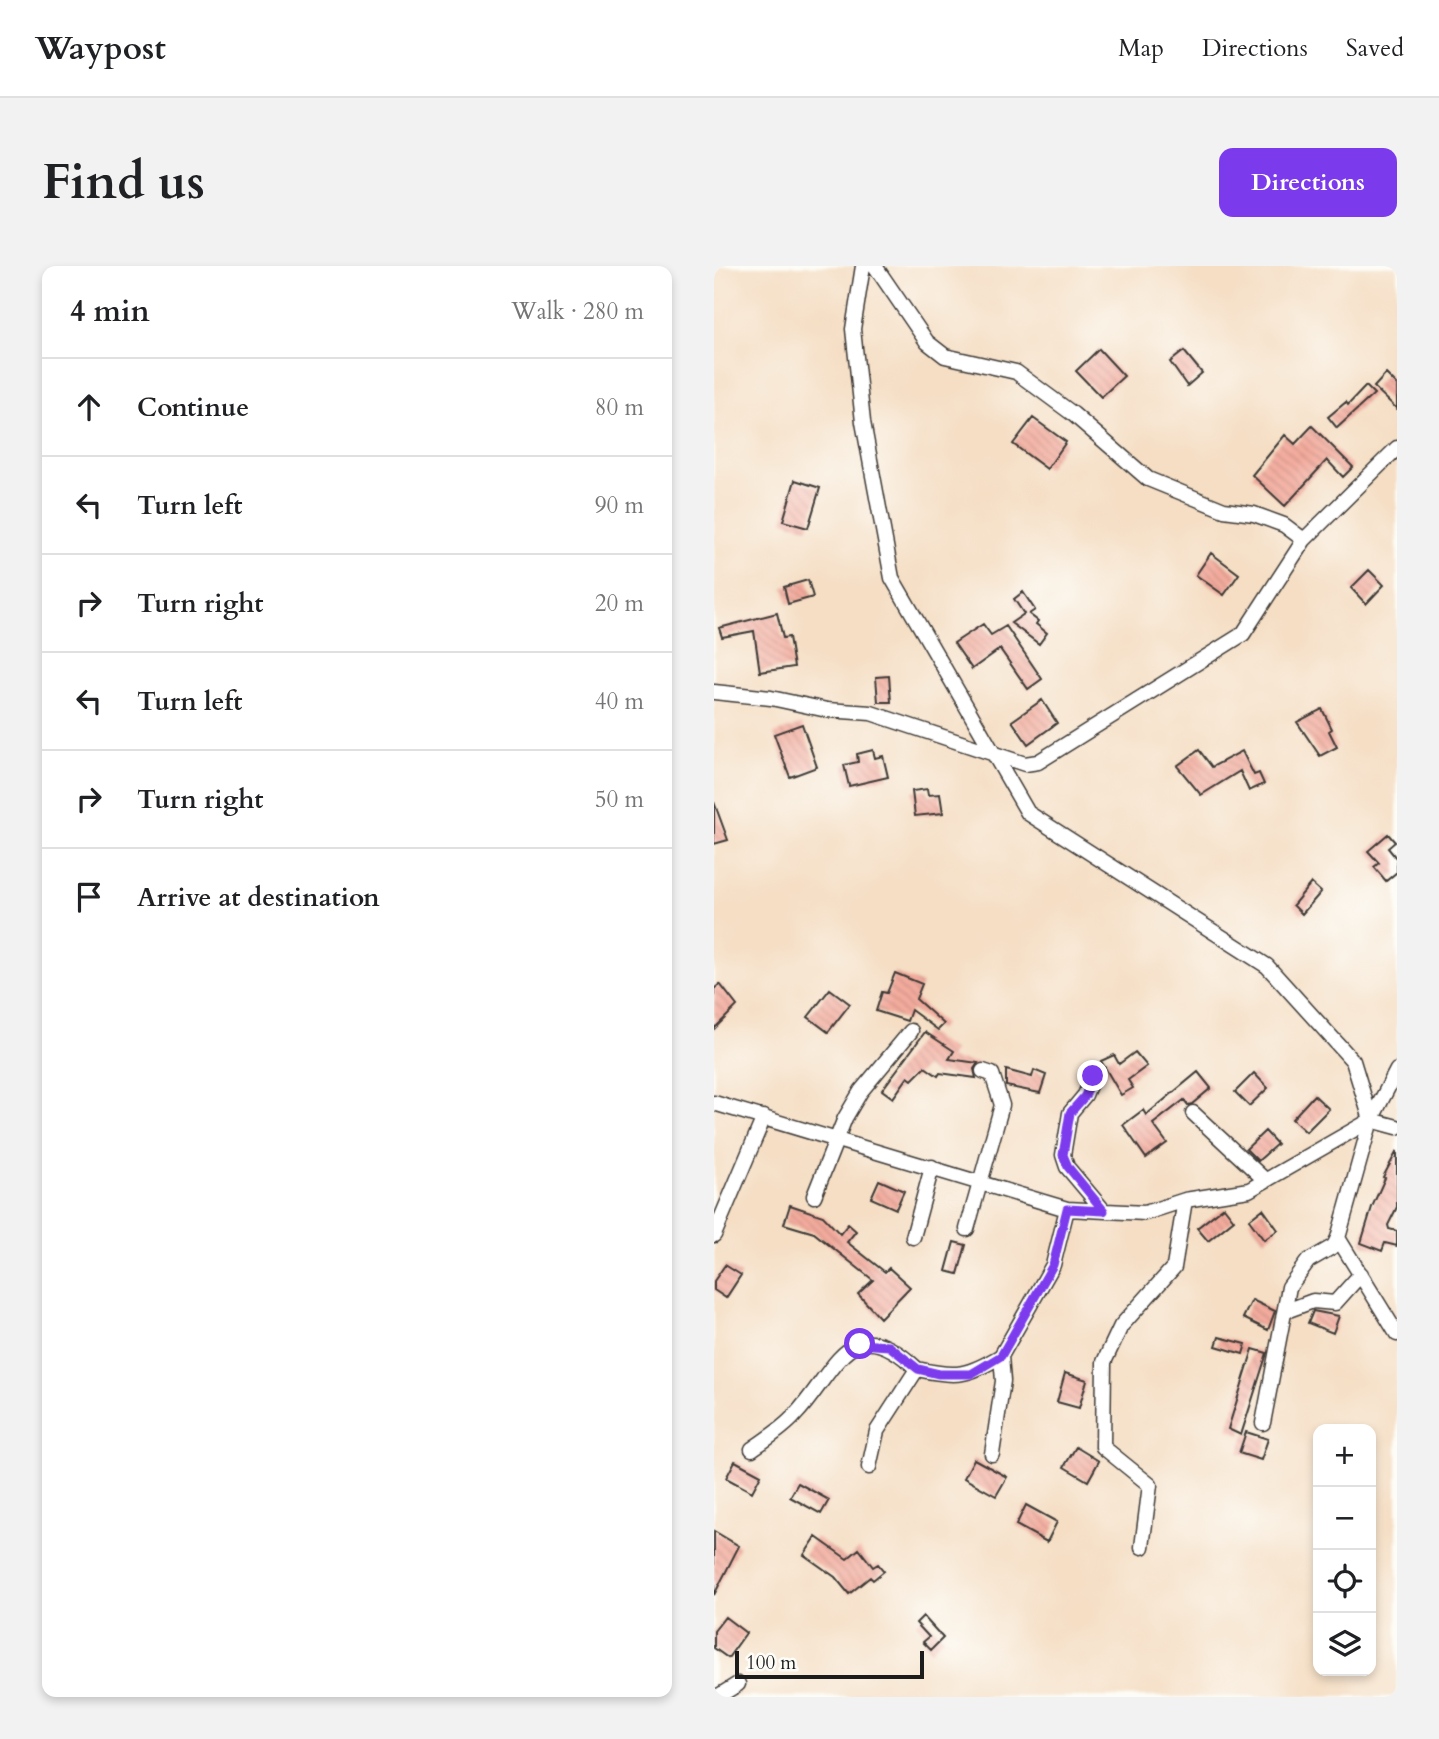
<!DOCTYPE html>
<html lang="en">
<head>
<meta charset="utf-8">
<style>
	:root { --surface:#fff; --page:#f2f2f2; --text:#202124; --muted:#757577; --line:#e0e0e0; --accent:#7c3aed }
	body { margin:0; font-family:Cardo,serif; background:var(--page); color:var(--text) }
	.controls { position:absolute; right:21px; bottom:21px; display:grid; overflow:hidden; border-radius:14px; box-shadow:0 4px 10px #0003 }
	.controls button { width:63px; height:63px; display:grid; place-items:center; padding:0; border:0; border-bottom:2px solid var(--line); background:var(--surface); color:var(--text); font:35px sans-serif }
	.scale { position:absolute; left:21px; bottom:18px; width:189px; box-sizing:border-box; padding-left:7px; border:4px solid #1c1c1c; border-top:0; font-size:19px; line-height:24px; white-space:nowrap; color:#1c1c1c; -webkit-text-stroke:5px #fdfcf7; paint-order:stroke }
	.stop { position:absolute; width:21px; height:21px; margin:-16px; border:5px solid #7c3aed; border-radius:50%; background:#fff }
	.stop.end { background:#7c3aed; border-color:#fff; box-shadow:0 2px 7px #0008 }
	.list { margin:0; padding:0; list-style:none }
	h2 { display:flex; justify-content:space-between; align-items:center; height:91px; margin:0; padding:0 28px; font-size:30px }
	h2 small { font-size:23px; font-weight:400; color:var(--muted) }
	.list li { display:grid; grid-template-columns:46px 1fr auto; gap:21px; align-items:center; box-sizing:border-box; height:98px; padding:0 28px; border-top:2px solid var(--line) }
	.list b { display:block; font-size:26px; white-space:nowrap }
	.list em { font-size:23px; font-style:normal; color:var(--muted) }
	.icon { flex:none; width:38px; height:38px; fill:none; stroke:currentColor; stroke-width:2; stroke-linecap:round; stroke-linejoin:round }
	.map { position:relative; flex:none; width:683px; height:1431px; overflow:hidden; border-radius:14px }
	header { display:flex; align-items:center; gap:42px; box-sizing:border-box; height:98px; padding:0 35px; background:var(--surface); border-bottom:2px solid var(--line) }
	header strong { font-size:33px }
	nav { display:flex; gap:38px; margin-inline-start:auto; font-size:24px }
	.intro { display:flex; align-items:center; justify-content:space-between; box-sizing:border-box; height:168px; padding:0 42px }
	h1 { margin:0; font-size:49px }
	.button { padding:18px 32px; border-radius:14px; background:var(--accent); color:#fff; font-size:24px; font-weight:700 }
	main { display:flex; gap:42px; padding:0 42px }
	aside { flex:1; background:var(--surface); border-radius:14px; box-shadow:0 4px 10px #0003 }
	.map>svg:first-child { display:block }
</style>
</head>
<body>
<header>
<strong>Waypost</strong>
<nav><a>Map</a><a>Directions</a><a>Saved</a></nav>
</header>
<div class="intro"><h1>Find us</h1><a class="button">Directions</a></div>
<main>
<aside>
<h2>4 min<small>Walk · 280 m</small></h2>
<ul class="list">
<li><svg class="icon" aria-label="ahead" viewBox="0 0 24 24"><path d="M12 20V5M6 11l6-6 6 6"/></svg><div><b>Continue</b></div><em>80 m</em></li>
<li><svg class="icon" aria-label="left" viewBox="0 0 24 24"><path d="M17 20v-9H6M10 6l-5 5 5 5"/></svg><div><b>Turn left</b></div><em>90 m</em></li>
<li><svg class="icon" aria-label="right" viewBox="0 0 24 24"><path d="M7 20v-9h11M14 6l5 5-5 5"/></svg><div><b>Turn right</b></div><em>20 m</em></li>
<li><svg class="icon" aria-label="left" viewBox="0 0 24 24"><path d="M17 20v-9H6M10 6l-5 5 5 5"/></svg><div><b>Turn left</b></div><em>40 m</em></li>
<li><svg class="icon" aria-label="right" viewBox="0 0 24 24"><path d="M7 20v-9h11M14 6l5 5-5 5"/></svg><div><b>Turn right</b></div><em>50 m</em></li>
<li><svg class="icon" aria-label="arrive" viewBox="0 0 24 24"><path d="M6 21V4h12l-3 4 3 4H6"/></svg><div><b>Arrive at destination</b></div></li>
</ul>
</aside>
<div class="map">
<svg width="683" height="1431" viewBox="0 0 683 1431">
	<defs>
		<pattern id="building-back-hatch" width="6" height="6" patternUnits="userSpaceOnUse" patternTransform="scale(1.75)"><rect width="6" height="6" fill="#f3ab9d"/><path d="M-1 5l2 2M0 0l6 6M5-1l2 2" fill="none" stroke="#d09387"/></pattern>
	</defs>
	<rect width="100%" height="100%" fill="#fdfcf7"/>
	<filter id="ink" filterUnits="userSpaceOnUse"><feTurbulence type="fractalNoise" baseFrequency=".0143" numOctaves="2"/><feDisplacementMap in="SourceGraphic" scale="14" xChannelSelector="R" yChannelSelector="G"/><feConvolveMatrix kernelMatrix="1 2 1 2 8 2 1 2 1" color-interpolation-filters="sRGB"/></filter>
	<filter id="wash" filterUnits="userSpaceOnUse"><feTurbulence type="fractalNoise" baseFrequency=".00686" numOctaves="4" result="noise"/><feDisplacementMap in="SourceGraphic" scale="28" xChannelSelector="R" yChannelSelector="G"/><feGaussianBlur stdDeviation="1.57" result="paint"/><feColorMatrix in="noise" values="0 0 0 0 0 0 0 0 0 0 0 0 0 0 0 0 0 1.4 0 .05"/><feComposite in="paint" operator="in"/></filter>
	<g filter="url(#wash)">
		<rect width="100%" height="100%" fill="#f5dec4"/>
		<g id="blocks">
			<path fill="url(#building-back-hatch)" d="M 385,83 L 410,110 L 387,131 L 362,105 Z
				M 470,85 L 488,107 L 473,120 L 456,96 Z
				M 672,108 L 683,119 L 683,143 L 660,121 Z
				M 652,120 L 660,128 L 623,162 L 614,151 L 632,136 L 634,139 Z
				M 319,152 L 352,176 L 333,203 L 299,178 Z
				M 598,160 L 639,201 L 629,211 L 613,194 L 571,240 L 538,209 L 571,169 L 581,178 Z
				M 81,214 L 106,222 L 94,262 L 69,255 Z
				M 497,287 L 525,308 L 510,329 L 482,309 Z
				M 655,304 L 670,319 L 652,338 L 637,322 Z
				M 94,314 L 99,331 L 74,338 L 70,321 Z
				M 309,326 L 321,344 L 315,348 L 324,355 L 322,358 L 333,367 L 325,378 L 297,357 L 310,348 L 300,333 Z
				M 63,347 L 69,372 L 75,371 L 80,401 L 46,406 L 40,365 L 8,371 L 5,362 Z
				M 269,358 L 277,369 L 292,360 L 328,413 L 314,423 L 286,383 L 258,403 L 240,377 Z
				M 175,410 L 177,436 L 164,436 L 162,411 Z
				M 328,434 L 343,457 L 314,478 L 298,455 Z
				M 608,443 L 618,463 L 615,465 L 623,481 L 606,490 L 583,456 Z
				M 88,458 L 103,501 L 76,511 L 60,468 Z
				M 159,484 L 161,492 L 169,490 L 174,511 L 135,520 L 130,499 L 144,496 L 143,488 Z
				M 485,484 L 498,501 L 528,485 L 540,509 L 545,507 L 550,518 L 535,525 L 526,505 L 487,529 L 463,500 Z
				M 213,523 L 214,529 L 226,528 L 229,547 L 201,550 L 198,525 Z
				M 0,536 L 14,574 L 0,578 Z
				M 674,568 L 681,576 L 674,582 L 683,593 L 683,606 L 672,615 L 660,601 L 665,597 L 654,585 Z
				M 597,617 L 607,626 L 588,648 L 579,639 Z
				M 181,707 L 208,718 L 202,733 L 230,758 L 224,764 L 197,744 L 193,755 L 162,745 L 168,726 L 173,727 Z
				M 6,718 L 23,740 L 0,763 L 0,723 Z
				M 116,723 L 136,738 L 114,766 L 94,751 Z
				M 211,766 L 240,785 L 235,793 L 264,797 L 260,803 L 262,812 L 226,807 L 224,810 L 211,801 L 198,814 L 194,811 L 179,832 L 168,824 Z
				M 421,786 L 433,800 L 414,814 L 419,822 L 407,829 L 387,795 L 400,789 L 405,798 Z
				M 292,804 L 318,811 L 320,804 L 332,809 L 326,827 L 292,820 Z
				M 484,806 L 497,822 L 478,838 L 474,839 L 470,834 L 439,858 L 453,877 L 432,892 L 409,859 L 429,844 L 432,849 Z
				M 540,807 L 554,822 L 535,840 L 521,826 Z
				M 600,829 L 615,843 L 592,866 L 578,853 Z
				M 551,865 L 563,878 L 544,895 L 532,883 Z
				M 683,885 L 683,941 L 674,959 L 675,963 L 683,965 L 683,980 L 671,977 L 668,985 L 647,977 L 658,941 L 671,912 L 669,911 Z
				M 165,914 L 190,925 L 182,943 L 157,932 Z
				M 76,939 L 109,950 L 126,968 L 134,958 L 142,965 L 133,976 L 171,1006 L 175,1002 L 196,1021 L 166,1052 L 144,1028 L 159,1014 L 100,967 L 70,958 Z
				M 510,941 L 520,954 L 494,975 L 483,962 Z
				M 549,943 L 564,964 L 550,974 L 535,954 Z
				M 240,976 L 252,979 L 244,1008 L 232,1005 Z
				M 11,999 L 27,1009 L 12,1032 L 0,1024 L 0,1015 Z
				M 538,1034 L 561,1045 L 554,1064 L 529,1052 Z
				M 599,1045 L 625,1050 L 619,1067 L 594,1057 Z
				M 505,1071 L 532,1078 L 529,1088 L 502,1080 Z
				M 539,1083 L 553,1087 L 527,1169 L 514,1163 Z
				M 351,1107 L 373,1114 L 365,1142 L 343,1136 Z
				M 532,1166 L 554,1173 L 547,1194 L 525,1187 Z
				M 362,1181 L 385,1195 L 374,1215 L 350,1201 Z
				M 260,1193 L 293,1211 L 282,1230 L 250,1212 Z
				M 21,1195 L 47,1209 L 38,1226 L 12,1212 Z
				M 84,1217 L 115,1234 L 107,1248 L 76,1231 Z
				M 312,1239 L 343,1256 L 333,1276 L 302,1259 Z
				M 0,1265 L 25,1280 L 0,1329 Z
				M 102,1271 L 133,1293 L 145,1283 L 159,1301 L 164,1298 L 170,1305 L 159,1314 L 156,1311 L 135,1328 L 121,1311 L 90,1289 Z
				M 209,1350 L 229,1372 L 217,1384 L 209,1376 L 215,1371 L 202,1357 Z
				M 11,1351 L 32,1367 L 14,1392 L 0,1382 L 0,1365 Z"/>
		</g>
	</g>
	<g filter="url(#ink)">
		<use href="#blocks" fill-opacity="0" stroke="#3d3935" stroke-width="2"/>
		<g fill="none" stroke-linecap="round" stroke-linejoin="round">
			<g stroke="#3d3935" stroke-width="17">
				<path id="minor" d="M 149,0 L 139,63 L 149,156 L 178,312 L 314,547 L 553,700 L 639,795 L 657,854 L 624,972 L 683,1068
					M 161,0 L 213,76 L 231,90 L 302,106 L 359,148 L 434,213 L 510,244 L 540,248 L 570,259 L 590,274
					M 0,426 L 57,432 L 113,444 L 157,447 L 311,498 L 324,496 L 529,368 L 590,274 L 683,182
					M 379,810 L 371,829 L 356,847 L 349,889 L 353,901 L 390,945
					M 0,837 L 353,943 L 431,947 L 471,934 L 535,924 L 657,854 L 683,804
					M 479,847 L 551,914
					M 657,854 L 683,861
					M 100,930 L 131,852 L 147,825 L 197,765
					M 253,963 L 288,839 L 278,808 L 269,805
					M 0,969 L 50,851
					M 199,971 L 218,901
					M 572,1045 L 599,1035 L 621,1037 L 647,1008
					M 549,1157 L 575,1021 L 594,995 L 620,980 L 624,972
					M 38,1183 C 52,1173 69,1163 81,1149 C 122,1106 136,1039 203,1103
					M 278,1188 L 289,1115 L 287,1090 L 339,999 L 353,943
					M 155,1201 L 163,1165 L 203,1103 C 243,1112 253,1110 287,1090
					M 428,1281 L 436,1219 L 389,1181 L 390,1096 L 407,1060 L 460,1001 L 471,934
					M 3,1431 L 24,1418"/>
			</g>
			<use href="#minor" stroke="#fff" stroke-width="14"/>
		</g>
	</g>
	<g fill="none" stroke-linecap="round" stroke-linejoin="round" filter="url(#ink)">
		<path stroke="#7c3aed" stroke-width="9" d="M 146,1078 L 175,1080 L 204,1103 L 225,1108 L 257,1108 L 287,1090 L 339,999 L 353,943 L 390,945 L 354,901 L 349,889 L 356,847 L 371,830 L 379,810"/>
	</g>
</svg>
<div class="controls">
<button>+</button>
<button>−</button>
<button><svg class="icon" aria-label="locate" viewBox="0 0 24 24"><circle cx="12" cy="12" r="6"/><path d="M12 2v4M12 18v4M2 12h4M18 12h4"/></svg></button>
<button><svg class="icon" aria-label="layers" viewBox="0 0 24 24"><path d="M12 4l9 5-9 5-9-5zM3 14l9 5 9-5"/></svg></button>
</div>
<div class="scale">100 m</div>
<div class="stop" style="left:146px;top:1078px"></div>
<div class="stop end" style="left:379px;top:810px"></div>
</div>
</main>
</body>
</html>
